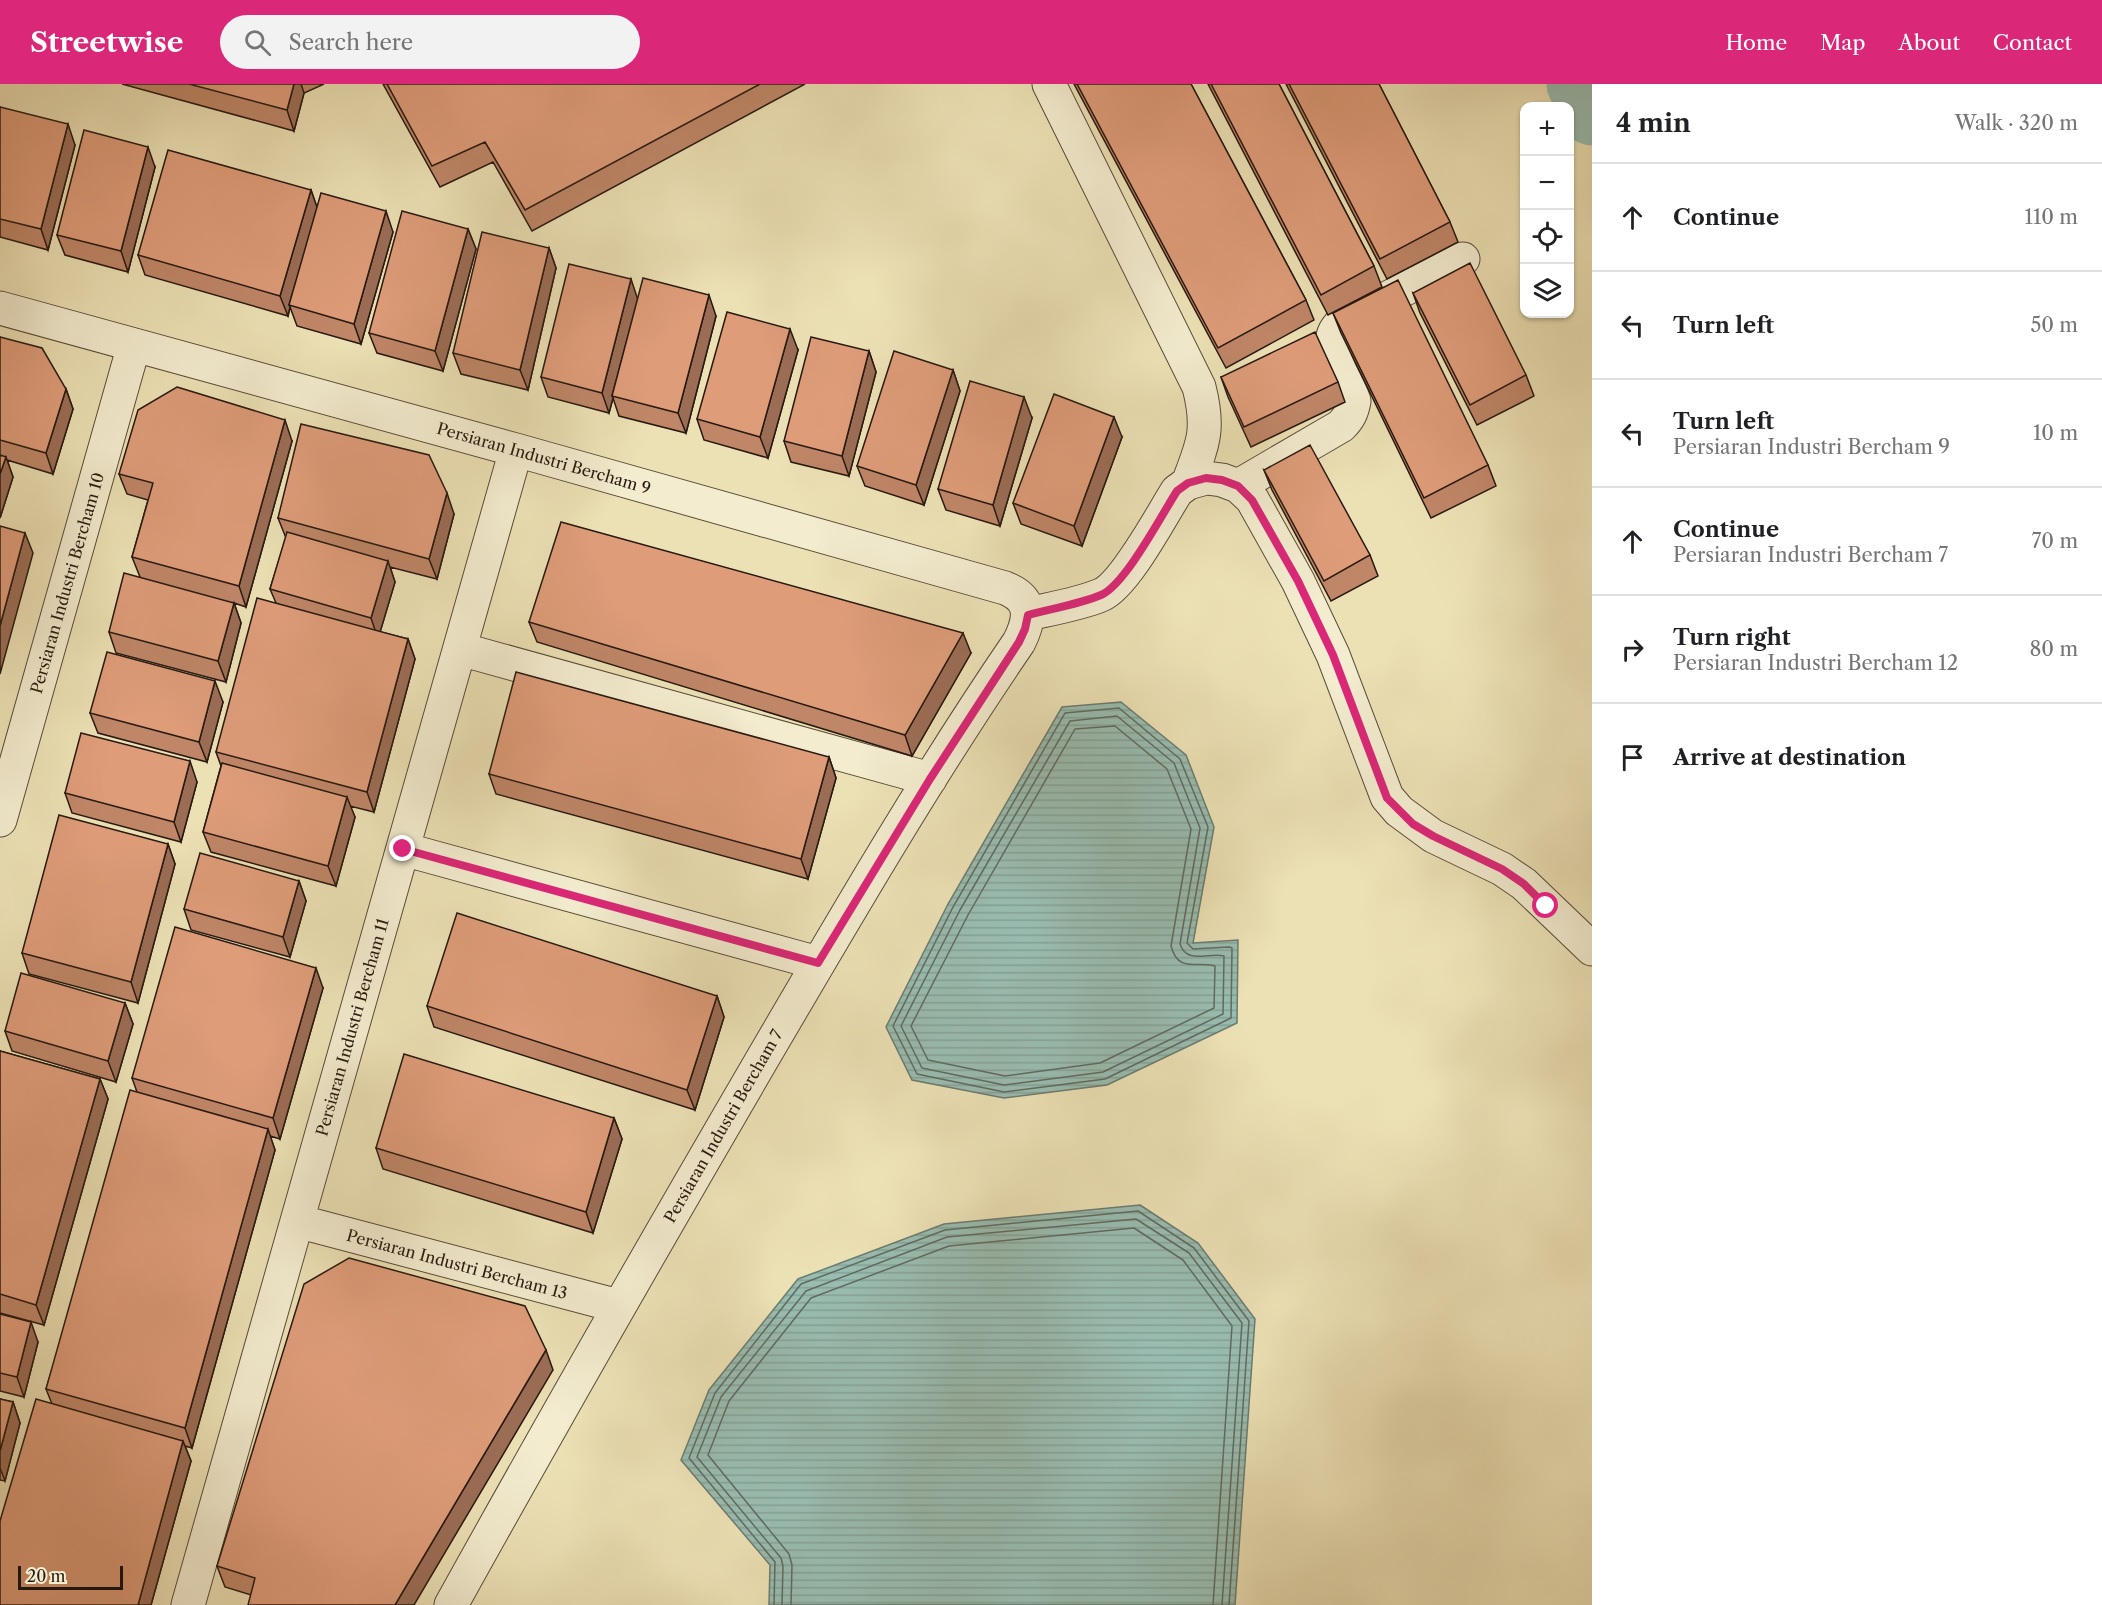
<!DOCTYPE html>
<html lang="en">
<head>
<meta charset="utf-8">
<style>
	:root { --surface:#fff; --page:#f2f2f2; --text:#202124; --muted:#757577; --line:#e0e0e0; --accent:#db2777 }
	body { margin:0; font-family:"Libre Caslon Text",serif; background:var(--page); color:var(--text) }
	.controls { position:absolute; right:18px; top:18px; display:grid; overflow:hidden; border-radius:12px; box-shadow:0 2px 4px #0004 }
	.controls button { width:54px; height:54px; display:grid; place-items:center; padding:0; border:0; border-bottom:2px solid var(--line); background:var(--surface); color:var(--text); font:30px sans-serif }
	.scale { position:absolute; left:18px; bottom:15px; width:105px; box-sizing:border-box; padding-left:6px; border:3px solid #281910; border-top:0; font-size:16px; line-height:21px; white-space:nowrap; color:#281910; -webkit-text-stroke:4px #f3eccf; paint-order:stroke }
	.stop { position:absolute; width:18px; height:18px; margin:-14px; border:4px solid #db2777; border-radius:50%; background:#fff }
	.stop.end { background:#db2777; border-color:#fff; box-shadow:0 2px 6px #0008 }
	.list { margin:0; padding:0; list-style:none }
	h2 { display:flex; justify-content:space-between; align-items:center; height:78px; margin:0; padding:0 24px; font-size:26px }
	h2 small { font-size:20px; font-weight:400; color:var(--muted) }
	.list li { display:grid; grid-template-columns:39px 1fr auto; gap:18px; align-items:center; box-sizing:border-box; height:108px; padding:0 24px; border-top:2px solid var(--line) }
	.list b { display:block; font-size:22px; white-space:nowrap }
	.list p { margin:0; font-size:20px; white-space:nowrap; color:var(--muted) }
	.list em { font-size:20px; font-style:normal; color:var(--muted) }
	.icon { flex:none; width:33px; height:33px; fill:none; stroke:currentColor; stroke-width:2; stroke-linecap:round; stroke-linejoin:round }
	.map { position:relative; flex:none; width:1592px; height:1521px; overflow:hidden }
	header { display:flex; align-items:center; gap:36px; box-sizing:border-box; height:84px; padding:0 30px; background:var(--accent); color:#fff }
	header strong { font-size:28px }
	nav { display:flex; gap:33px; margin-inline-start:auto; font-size:21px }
	.search { width:420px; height:54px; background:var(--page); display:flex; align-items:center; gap:15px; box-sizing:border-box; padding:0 21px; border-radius:33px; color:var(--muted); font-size:22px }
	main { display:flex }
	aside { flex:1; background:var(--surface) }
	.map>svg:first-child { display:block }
</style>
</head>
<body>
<header>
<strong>Streetwise</strong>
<div class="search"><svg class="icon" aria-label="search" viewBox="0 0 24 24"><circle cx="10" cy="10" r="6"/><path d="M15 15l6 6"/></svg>Search here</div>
<nav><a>Home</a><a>Map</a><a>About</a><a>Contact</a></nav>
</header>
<main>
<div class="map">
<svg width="1592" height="1521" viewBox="0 0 1592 1521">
	<defs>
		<pattern id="water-rules" width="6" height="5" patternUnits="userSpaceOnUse" patternTransform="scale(1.5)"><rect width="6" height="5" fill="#99bdb1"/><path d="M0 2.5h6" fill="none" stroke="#84a297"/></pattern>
	</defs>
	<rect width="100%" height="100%" fill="#ece1b5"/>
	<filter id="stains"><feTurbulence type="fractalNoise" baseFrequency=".00333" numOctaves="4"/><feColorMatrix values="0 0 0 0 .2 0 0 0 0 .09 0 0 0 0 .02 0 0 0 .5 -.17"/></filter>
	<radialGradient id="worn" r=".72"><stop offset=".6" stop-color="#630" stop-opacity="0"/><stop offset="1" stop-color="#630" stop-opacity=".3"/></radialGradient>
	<path fill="url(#water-rules)" stroke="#6c7b71" stroke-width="1.5" d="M 1121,618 L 1186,671 L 1214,743 L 1193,859 L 1238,856 L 1237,939 L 1107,1001 L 1004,1014 L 912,996 L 886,943 L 948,820 L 1062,623 Z
		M 1140,1121 L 1198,1159 L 1255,1235 L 1235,1521 L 769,1521 L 770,1481 L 681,1376 L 709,1306 L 798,1195 L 944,1140 Z"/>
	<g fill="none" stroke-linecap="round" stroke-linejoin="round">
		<path stroke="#606b60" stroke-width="1.5" d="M 1119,624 L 1180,675 L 1208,743 L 1187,859 L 1193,865 L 1229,863 L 1232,864 L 1231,934 L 1105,995 L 1004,1008 L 917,990 L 893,942 L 953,823 L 1065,629 Z
			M 1117,632 L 1174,679 L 1200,744 L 1180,860 C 1187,881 1209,868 1224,872 L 1223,930 L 1103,988 L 1004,1001 L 922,984 L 901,942 L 960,826 L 1070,637 Z
			M 1115,642 L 1167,685 L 1191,745 L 1171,862 C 1178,889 1196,877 1215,882 L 1214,924 L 1100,979 L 1005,992 L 928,976 L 911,942 L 968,831 L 1075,645 Z
			M 774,1521 L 775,1478 L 689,1374 L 715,1309 L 801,1200 L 945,1146 L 1138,1127 L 1194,1164 L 1249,1237 L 1229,1521
			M 782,1521 L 783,1482 L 781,1474 L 697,1373 L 721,1313 L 806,1207 L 947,1153 L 1136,1135 L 1189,1169 L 1242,1239 L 1222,1521
			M 791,1521 L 792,1481 L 789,1470 L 708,1371 L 729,1317 L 811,1214 L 949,1162 L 1134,1144 L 1183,1176 L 1232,1242 L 1213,1521"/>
		<path stroke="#99bdb1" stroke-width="63" d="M 1578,0 L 1592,30"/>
		<g stroke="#594b39" stroke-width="35">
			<path id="minor" d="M 1049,0 L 1199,303 C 1210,346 1203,360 1188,399
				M 0,224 L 516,366 L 1005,504 C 1033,515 1031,534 1019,558 C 926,694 843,837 760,979 C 655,1159 552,1339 451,1521
				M 1238,402 L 1341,342 C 1349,334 1352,328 1354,317 C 1345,290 1315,259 1345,236 L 1463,175
				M 1028,530 C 1050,525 1080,520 1101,511 C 1125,501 1161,432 1177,407 L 1188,399 L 1206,394 L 1222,396 L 1238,402 L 1252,415 L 1298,497 L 1333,571 L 1387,713 L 1399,727 L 1433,752 L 1502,785 L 1524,800 L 1592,865
				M 460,565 L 930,695
				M 0,736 L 134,261
				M 403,765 L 818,879
				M 297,1137 L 618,1222
				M 188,1521 L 516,366"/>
		</g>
		<use href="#minor" stroke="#f3eccf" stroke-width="33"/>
	</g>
	<path fill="#bf8668" stroke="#281910" stroke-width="1.5" d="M 122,0 L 324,0 L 304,9 L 294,47 Z
		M 383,0 L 805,0 L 532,147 L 493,78 L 440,103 Z
		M 1074,0 L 1191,0 L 1306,216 L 1314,236 L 1226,284 Z
		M 1208,0 L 1279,0 L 1374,182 L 1382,203 L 1328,231 Z
		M 1286,0 L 1379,0 L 1450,138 L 1458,158 L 1387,195 Z
		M 0,23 L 75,61 L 48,166 L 0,153 Z
		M 155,83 L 128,188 L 65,171 L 57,151 Z
		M 311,106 L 317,124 L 393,148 L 361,260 L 297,242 L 290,223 L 288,232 L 145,191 L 138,171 Z
		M 468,145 L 476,165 L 443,287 L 377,269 L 369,249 Z
		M 549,164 L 556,184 L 528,306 L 461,290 L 453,269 Z
		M 1413,209 L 1526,291 L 1534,312 L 1477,341 L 1420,229 Z
		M 637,214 L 716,232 L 686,349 L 619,332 L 613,314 L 609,329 L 548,313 L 541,293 Z
		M 1333,229 L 1488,381 L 1496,402 L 1431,434 L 1341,249 Z
		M 0,253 L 66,305 L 73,325 L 53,390 L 7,376 L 13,393 L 0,434 Z
		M 798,266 L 768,374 L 704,356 L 697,335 Z
		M 869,267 L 876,288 L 849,392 L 791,378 L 784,357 Z
		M 953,286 L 960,307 L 924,421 L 865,402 L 857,382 Z
		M 1221,293 L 1338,298 L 1345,318 L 1251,363 L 1228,313 Z
		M 1032,334 L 1000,442 L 946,426 L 938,405 Z
		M 1122,353 L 1082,462 L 1021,440 L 1013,419 Z
		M 292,357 L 246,523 L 234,519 L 241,539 L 226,598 L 116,569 L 109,548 L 140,493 L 132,473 L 148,416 L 127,410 L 119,390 Z
		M 1264,386 L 1370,471 L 1378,492 L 1331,517 L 1272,406 Z
		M 454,430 L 437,495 L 390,483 L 395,498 L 380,548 L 408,555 L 415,575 L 374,728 L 350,722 L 355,733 L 336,802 L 211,768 L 203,748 L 221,682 L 216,668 L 276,519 L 270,505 L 286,454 L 278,434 Z
		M 529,538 L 971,569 L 912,672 L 537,558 Z
		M 223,618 L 207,678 L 98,649 L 90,629 Z
		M 829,673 L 836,694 L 808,795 L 496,710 L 489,690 Z
		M 197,698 L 181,758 L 72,729 L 65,709 Z
		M 168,760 L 175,780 L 138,919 L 29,890 L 22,869 Z
		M 299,797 L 306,817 L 290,873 L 191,846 L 184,825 Z
		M 323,904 L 280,1055 L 270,1052 L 275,1066 L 192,1364 L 185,1362 L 191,1377 L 151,1521 L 0,1521 L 52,1320 L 46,1305 L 137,1008 L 132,994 Z
		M 717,912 L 724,933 L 695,1026 L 434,943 L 427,922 Z
		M 125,919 L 133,940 L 116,998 L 12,967 L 5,947 Z
		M 0,967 L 100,995 L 108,1015 L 44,1241 L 0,1229 Z
		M 614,1034 L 622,1055 L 593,1149 L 383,1085 L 376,1064 Z
		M 0,1230 L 38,1258 L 24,1313 L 0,1307 Z
		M 553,1286 L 251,1511 L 225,1503 L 217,1482 Z
		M 0,1315 L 13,1318 L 20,1339 L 5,1397 L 0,1396 Z"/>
	<path fill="#9b6d55" stroke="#281910" stroke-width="1.5" d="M 294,0 L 301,0 L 304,9 L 294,47 L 287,26 Z
		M 68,40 L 75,61 L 48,166 L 41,145 Z
		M 148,63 L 155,83 L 128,188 L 121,167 Z
		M 311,106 L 318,126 L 289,221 L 290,223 L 288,232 L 280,212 Z
		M 386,127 L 393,148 L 361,260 L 354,240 Z
		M 468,145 L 476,165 L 443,287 L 435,267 Z
		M 549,164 L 556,184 L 528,306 L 520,286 Z
		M 631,195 L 638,216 L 612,312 L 613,314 L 609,329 L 602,309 Z
		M 709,211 L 716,232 L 686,349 L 678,329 Z
		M 790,245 L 798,266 L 768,374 L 760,353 Z
		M 869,267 L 876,288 L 849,392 L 842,372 Z
		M 953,286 L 960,307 L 924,421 L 916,401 Z
		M 66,305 L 73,325 L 53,390 L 46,369 Z
		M 1024,313 L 1032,334 L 1000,442 L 993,421 Z
		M 1114,333 L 1122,353 L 1082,462 L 1074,442 Z
		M 285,336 L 292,357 L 246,523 L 239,502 Z
		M 6,373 L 13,393 L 0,434 L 0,390 Z
		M 447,409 L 454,430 L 437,495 L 429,475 Z
		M 25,449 L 33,469 L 0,590 L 0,542 Z
		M 388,477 L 395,498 L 378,555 L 371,534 Z
		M 234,519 L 241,539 L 226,598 L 218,577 Z
		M 963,549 L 971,569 L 912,672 L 905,651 Z
		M 408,555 L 415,575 L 374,728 L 367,708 Z
		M 215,597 L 223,618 L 207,678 L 199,658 Z
		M 829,673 L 836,694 L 808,795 L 801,775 Z
		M 190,677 L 197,698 L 181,758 L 174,738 Z
		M 347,713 L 355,733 L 336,802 L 328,782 Z
		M 168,760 L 175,780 L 138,919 L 131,898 Z
		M 299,797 L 306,817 L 290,873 L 283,853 Z
		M 316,884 L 323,904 L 280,1055 L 273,1034 Z
		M 717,912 L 724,933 L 695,1026 L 687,1006 Z
		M 125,919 L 133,940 L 116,998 L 108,977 Z
		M 100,995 L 108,1015 L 44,1241 L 36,1221 Z
		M 614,1034 L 622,1055 L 593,1149 L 586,1128 Z
		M 268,1045 L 275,1066 L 192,1364 L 185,1344 Z
		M 31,1238 L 38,1258 L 24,1313 L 17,1293 Z
		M 546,1266 L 553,1286 L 414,1521 L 395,1521 Z
		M 13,1318 L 20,1339 L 5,1397 L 0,1384 L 0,1367 Z
		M 183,1357 L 191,1377 L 151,1521 L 138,1521 Z"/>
	<path fill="#de9c79" stroke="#281910" stroke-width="1.5" d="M 189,0 L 294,0 L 287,26 Z
		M 387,0 L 760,0 L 525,126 L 485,58 L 432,82 Z
		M 1077,0 L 1191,0 L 1306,216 L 1218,264 Z
		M 1211,0 L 1279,0 L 1374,182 L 1321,211 Z
		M 1289,0 L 1379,0 L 1450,138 L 1380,175 Z
		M 0,23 L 68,40 L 41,145 L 0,135 Z
		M 84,46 L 148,63 L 121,167 L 57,151 Z
		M 168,66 L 311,106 L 280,212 L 138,171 Z
		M 321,109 L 386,127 L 354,240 L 289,221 Z
		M 402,127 L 468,145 L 435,267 L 369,249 Z
		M 482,148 L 549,164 L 520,286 L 453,269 Z
		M 1470,179 L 1526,291 L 1470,321 L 1413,209 Z
		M 569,180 L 631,195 L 602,309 L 541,293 Z
		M 643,194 L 709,211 L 678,329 L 612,312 Z
		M 1398,196 L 1488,381 L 1424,414 L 1333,229 Z
		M 727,228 L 790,245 L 760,353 L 697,335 Z
		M 1315,248 L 1338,298 L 1244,343 L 1221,293 Z
		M 0,253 L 42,264 L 66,305 L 46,369 L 0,356 Z
		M 811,253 L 869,267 L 842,372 L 784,357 Z
		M 894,267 L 953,286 L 916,401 L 857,382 Z
		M 970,297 L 1024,313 L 993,421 L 938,405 Z
		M 177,303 L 285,336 L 239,502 L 132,473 L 153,399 L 119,390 L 138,326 Z
		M 1054,310 L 1114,333 L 1074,442 L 1013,419 Z
		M 301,340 L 429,371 L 447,409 L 429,475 L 278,434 Z
		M 1310,361 L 1370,471 L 1324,497 L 1264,386 Z
		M 0,371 L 6,373 L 0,390 Z
		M 561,438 L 963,549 L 905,651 L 529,538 Z
		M 0,442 L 25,449 L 0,542 Z
		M 287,448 L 388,477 L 371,534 L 270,505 Z
		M 124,489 L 234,519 L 218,577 L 109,548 Z
		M 257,514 L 408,555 L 367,708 L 216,668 Z
		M 107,568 L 215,597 L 199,658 L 90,629 Z
		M 516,588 L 829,673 L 801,775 L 489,690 Z
		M 81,649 L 190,677 L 174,738 L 65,709 Z
		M 222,679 L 347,713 L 328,782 L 203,748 Z
		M 59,731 L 168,760 L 131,898 L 22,869 Z
		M 200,769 L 299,797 L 283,853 L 184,825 Z
		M 457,829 L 717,912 L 687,1006 L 427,922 Z
		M 175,843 L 316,884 L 273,1034 L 132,994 Z
		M 21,889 L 125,919 L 108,977 L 5,947 Z
		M 0,967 L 100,995 L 36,1221 L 0,1210 Z
		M 404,970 L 614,1034 L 586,1128 L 376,1064 Z
		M 130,1006 L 268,1045 L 185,1344 L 46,1305 Z
		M 349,1174 L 525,1222 L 546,1266 L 395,1521 L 248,1521 L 255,1494 L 217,1482 L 304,1200 Z
		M 0,1230 L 31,1238 L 17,1293 L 0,1289 Z
		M 0,1315 L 13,1318 L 0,1367 Z
		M 36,1315 L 183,1357 L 138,1521 L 0,1521 L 0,1437 Z"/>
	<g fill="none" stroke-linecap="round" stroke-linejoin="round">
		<path stroke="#db2777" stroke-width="8" d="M 403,765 L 818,879 L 930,695 L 1019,558 L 1025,545 L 1028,531 C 1050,525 1080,520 1101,511 C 1125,501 1161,432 1177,407 L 1188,399 L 1206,394 L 1222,396 L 1238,402 L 1252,416 L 1298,497 L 1333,571 L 1387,714 L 1413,740 L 1433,752 L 1502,785 L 1524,800 L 1546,822"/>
	</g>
	<g text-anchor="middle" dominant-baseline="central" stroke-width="5" stroke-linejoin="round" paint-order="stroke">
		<g font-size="16" fill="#281910" stroke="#f3eccf">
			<text transform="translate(544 374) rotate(16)">Persiaran Industri Bercham 9</text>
			<text transform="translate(67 499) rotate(-74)">Persiaran Industri Bercham 10</text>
			<text transform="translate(352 943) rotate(-74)">Persiaran Industri Bercham 11</text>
			<text transform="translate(723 1042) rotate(-60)">Persiaran Industri Bercham 7</text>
			<text transform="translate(457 1180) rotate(15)">Persiaran Industri Bercham 13</text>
		</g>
	</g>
	<rect width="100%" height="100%" filter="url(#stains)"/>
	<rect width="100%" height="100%" fill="url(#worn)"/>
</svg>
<div class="controls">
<button>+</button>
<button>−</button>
<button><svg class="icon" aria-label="locate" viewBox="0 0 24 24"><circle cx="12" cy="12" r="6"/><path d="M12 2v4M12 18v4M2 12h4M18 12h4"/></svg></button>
<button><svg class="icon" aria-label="layers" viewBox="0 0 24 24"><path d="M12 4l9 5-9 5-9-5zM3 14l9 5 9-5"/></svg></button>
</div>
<div class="scale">20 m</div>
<div class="stop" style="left:1546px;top:822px"></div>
<div class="stop end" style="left:403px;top:765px"></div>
</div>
<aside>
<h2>4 min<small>Walk · 320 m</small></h2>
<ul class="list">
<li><svg class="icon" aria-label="ahead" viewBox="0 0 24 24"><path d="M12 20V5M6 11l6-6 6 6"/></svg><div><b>Continue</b></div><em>110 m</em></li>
<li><svg class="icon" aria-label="left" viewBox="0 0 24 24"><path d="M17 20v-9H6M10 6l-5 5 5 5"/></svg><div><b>Turn left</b></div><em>50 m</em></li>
<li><svg class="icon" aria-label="left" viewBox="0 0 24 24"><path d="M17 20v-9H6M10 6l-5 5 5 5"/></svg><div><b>Turn left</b><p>Persiaran Industri Bercham 9</p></div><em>10 m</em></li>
<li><svg class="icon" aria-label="ahead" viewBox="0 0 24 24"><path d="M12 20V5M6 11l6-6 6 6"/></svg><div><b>Continue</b><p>Persiaran Industri Bercham 7</p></div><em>70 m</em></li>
<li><svg class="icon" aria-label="right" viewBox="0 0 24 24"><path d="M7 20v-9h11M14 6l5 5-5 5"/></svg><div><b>Turn right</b><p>Persiaran Industri Bercham 12</p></div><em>80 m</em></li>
<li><svg class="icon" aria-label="arrive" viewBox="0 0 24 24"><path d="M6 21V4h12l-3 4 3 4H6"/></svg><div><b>Arrive at destination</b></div></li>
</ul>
</aside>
</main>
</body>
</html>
